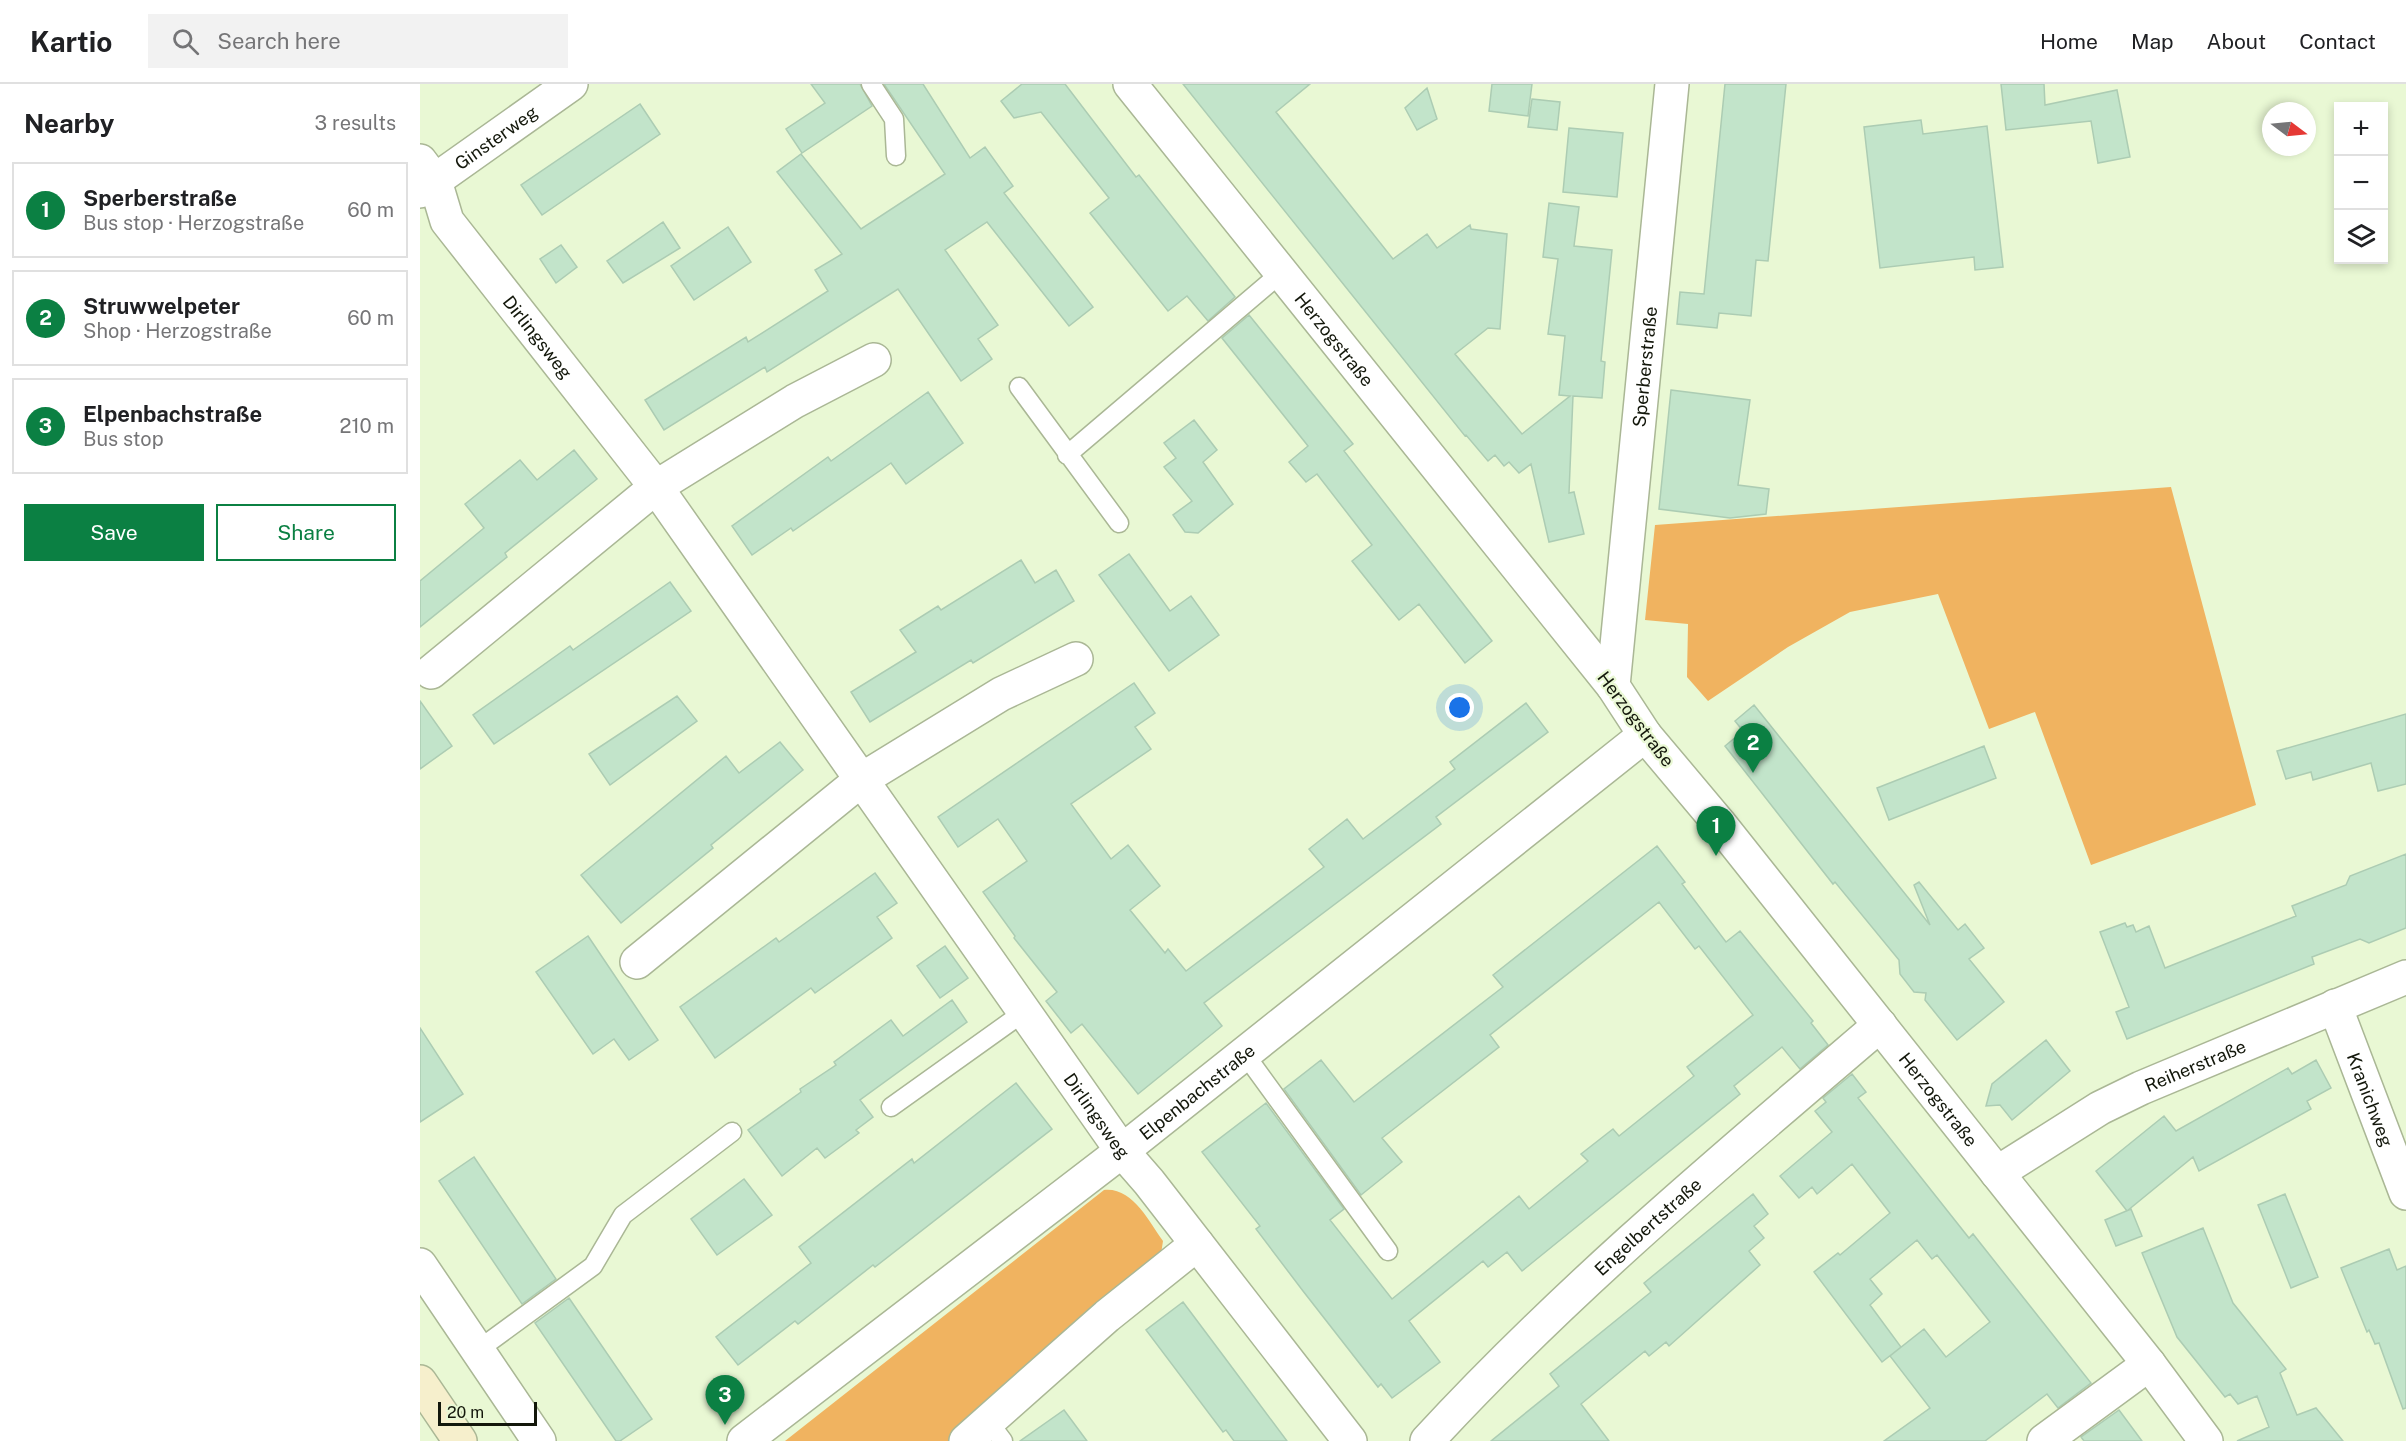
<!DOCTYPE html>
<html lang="en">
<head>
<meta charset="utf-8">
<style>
	:root { --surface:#fff; --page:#f2f2f2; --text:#202124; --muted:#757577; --line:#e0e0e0; --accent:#0b8043 }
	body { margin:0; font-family:"Public Sans",sans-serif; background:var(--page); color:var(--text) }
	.controls { position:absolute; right:18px; top:18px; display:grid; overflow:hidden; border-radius:0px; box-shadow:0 3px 9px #0003 }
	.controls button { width:54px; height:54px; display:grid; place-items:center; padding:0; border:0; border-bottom:2px solid var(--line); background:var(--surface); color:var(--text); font:30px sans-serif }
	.compass { position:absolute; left:1842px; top:18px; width:54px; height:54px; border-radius:50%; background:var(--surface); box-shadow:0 3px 9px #0003; rotate:106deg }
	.scale { position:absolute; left:18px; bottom:15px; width:99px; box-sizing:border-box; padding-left:6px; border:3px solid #13170b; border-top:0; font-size:16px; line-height:21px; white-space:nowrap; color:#13170b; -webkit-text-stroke:4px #e9f8d4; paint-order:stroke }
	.you { position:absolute; left:1040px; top:624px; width:21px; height:21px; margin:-15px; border:4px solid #fff; border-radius:50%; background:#1a73e8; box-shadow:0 0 0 9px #1a73e833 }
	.badge { display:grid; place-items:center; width:39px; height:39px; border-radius:50%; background:var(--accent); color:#fff; font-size:20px; font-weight:700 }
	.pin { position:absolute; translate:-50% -50px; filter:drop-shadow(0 2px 3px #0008) }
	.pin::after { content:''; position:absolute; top:32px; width:21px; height:18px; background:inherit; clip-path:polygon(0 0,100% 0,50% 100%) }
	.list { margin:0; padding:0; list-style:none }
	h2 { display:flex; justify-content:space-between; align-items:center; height:78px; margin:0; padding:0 24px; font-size:26px }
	h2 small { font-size:20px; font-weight:400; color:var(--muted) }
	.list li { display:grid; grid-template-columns:39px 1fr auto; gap:18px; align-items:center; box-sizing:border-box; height:96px; margin:0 12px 12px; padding:0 12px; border:2px solid var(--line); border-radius:0px }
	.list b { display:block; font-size:22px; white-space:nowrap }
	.list p { margin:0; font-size:20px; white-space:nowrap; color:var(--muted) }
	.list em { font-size:20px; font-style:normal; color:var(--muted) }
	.actions { display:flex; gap:12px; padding:18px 24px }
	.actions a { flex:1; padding:14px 0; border:2px solid var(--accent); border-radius:0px; text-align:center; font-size:21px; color:var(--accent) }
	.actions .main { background:var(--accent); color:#fff }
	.icon { flex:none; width:33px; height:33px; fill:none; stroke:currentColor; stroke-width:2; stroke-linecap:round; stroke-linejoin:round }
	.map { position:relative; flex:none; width:1986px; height:1357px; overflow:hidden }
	header { display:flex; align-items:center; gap:36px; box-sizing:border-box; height:84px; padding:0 30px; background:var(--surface); border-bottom:2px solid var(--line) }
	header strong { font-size:28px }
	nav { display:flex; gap:33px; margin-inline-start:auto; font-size:21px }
	.search { width:420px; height:54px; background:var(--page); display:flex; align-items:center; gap:15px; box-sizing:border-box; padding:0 21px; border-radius:0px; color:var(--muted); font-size:22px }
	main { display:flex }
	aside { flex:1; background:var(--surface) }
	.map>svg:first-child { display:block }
</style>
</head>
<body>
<header>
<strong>Kartio</strong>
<div class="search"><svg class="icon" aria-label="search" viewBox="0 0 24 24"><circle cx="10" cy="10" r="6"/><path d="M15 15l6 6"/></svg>Search here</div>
<nav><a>Home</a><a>Map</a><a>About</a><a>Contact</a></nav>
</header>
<main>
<aside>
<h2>Nearby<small>3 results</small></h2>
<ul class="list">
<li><span class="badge">1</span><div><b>Sperberstraße</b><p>Bus stop · Herzogstraße</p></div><em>60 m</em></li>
<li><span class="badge">2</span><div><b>Struwwelpeter</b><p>Shop · Herzogstraße</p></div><em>60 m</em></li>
<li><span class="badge">3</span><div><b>Elpenbachstraße</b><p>Bus stop</p></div><em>210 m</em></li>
</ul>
<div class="actions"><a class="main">Save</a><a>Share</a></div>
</aside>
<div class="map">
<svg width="1986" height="1357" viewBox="0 0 1986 1357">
	<rect width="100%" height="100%" fill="#e9f8d4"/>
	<path fill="#f0b360" d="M 1751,403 L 1836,721 L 1671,781 L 1615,628 L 1569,645 L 1518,510 L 1430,528 L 1368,563 L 1288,617 L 1267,593 L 1268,540 L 1225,536 L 1235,441 Z
		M 684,1106 C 713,1103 729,1138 743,1157 L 741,1170 L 532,1357 L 365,1357 Z"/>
	<path fill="#c2e4ca" stroke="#acccb3" stroke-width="1.5" d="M 391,0 L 440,0 L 452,22 L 382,69 L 366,45 L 405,19 Z
		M 464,0 L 503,0 L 550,74 L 565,63 L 593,102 L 584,109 L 673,223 L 649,242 L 567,138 L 525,166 L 578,241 L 558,255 L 572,275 L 541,297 L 478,205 L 347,288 L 345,283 L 244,346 L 225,316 L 326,253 L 328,258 L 408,207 L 395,186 L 422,170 L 357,88 L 381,70 L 441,145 L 525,90 Z
		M 602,0 L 645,0 L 716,93 L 719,91 L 815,213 L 788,237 L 767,212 L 748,227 L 670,129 L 689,114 L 621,28 L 594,34 L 581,17 Z
		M 763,0 L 890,0 L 856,28 L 973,175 L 1007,150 L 1017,164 L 1050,141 L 1051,145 L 1087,150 L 1080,245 L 1068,244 L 1035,270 L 1102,350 L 1150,312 L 1139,311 L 1145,252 L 1128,250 L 1138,175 L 1123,173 L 1129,119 L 1159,123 L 1154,162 L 1192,166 L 1181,277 L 1185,278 L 1182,314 L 1153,312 L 1149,409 L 1154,408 L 1164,450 L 1129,458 L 1111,380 L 1099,389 L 1089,378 L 1084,382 L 1075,371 L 1068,377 L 1046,351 L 1045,352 Z
		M 1072,0 L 1112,0 L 1108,32 L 1069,27 Z
		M 1305,0 L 1366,0 L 1348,177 L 1336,176 L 1331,232 L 1299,229 L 1297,244 L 1257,240 L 1260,208 L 1284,210 Z
		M 1581,0 L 1624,0 L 1625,21 L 1697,6 L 1710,73 L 1678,79 L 1671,37 L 1586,46 Z
		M 1007,4 L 1017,35 L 997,46 L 985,24 Z
		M 1112,15 L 1140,18 L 1137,46 L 1108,43 Z
		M 220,20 L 240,50 L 122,131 L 101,101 Z
		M 1501,36 L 1503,50 L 1567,42 L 1583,183 L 1555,186 L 1554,173 L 1460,184 L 1444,43 Z
		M 1149,44 L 1203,49 L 1197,113 L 1143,108 Z
		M 243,138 L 260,164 L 203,199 L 187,177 Z
		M 308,143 L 331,178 L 274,216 L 251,182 Z
		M 141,161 L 157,183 L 136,199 L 120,175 Z
		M 829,231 L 933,360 L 924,367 L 1072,557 L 1045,579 L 999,520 L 979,536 L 932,477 L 952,461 L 897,390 L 886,398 L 869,378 L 888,362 L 802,254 Z
		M 1251,306 L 1330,316 L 1318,401 L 1349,405 L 1346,430 L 1310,434 L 1239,425 Z
		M 508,308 L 543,359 L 486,400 L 471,379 L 373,447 L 371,444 L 332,471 L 312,442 L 408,373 L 411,377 Z
		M 774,336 L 797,366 L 783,378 L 813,420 L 778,449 L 765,448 L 753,431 L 772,417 L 744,383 L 756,374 L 744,359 Z
		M 154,366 L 177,395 L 85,469 L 87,473 L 0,543 L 0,497 L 64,444 L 45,420 L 100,376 L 117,396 Z
		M 709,470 L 750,527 L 771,512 L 799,551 L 749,587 L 679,491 Z
		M 601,476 L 615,499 L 636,486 L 654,517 L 553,579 L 551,576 L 450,638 L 431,608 L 496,568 L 480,546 L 518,522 L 521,526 Z
		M 250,498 L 271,527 L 74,660 L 53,631 L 150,562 L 153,566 Z
		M 714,599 L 735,629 L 715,643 L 731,665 L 651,720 L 691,775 L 708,761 L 740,802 L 710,826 L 745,869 L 748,865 L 766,887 L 904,783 L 889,765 L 927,735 L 943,755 L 1035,685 L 1030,678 L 1106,619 L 1128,648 L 1016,733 L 1021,740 L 784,919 L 802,942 L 718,1010 L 662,940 L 651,949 L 626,917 L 637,908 L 594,854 L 595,852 L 563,808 L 607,777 L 578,735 L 538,763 L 518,733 Z
		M 257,612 L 277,637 L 190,701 L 169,670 Z
		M 0,617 L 32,662 L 0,685 Z
		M 1334,621 L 1510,841 L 1494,801 L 1499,798 L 1538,846 L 1545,840 L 1564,864 L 1549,875 L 1584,918 L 1537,956 L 1505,916 L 1506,909 L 1494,908 L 1480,890 L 1479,876 L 1415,798 L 1413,800 L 1305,662 L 1323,647 L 1315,637 Z
		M 1986,630 L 1986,700 L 1958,707 L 1951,679 L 1893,696 L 1891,688 L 1866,695 L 1857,667 Z
		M 360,658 L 383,686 L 291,761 L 293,764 L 201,839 L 161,791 L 306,672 L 319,689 Z
		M 1564,662 L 1576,694 L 1469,736 L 1457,704 Z
		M 1237,762 L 1265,798 L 1262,800 L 1306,858 L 1320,847 L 1393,937 L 1391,939 L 1408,961 L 1380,985 L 1362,963 L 1314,1002 L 1320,1010 L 1102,1187 L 1087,1168 L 1068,1183 L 1063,1177 L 989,1237 L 1020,1278 L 972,1314 L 961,1300 L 958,1303 L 883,1207 L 836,1145 L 840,1142 L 782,1068 L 846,1019 L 924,1125 L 910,1136 L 972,1215 L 1099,1112 L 1109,1125 L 1168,1077 L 1161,1070 L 1193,1045 L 1199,1052 L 1274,992 L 1267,983 L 1333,931 L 1279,862 L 1275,865 L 1239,818 L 1070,951 L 1079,963 L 962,1054 L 982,1078 L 941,1111 L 864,1005 L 901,976 L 934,1018 L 1083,903 L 1073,891 Z
		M 1986,770 L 1986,844 L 1949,859 L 1940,855 L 1892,873 L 1894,880 L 1707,955 L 1696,928 L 1709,923 L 1680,848 L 1705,839 L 1707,843 L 1713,841 L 1716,848 L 1729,842 L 1745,884 L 1876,832 L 1872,822 L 1926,801 L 1930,792 Z
		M 455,789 L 477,819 L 457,833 L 472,854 L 395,909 L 391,904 L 295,974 L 260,923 L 356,854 L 359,858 Z
		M 168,852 L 238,956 L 209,976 L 194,955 L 173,970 L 116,888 Z
		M 525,862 L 548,894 L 520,914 L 497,882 Z
		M 532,916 L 547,938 L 440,1016 L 453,1033 L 436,1046 L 439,1049 L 405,1074 L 397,1064 L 362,1092 L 328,1046 L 381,1008 L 380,1005 L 416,981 L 414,978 L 471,936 L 483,952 Z
		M 0,944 L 43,1010 L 0,1038 Z
		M 1626,956 L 1650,987 L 1592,1036 L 1580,1021 L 1566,1022 L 1572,1000 Z
		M 1896,976 L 1911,1004 L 1887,1017 L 1891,1025 L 1779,1087 L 1773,1073 L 1707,1127 L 1676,1087 L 1744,1032 L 1756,1047 L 1868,984 L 1872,990 Z
		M 1432,990 L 1446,1008 L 1438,1014 L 1549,1154 L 1553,1150 L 1671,1299 L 1638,1324 L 1627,1310 L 1565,1357 L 1464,1357 L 1510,1324 L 1470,1272 L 1504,1245 L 1526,1273 L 1570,1238 L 1517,1171 L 1512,1175 L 1497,1156 L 1450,1195 L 1462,1210 L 1450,1221 L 1481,1263 L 1462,1278 L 1394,1188 L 1418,1169 L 1420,1171 L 1470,1129 L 1432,1080 L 1397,1110 L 1392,1103 L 1379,1114 L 1360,1092 L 1412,1048 L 1395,1027 L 1406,1018 L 1403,1014 Z
		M 596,999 L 632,1045 L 455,1183 L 453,1181 L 378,1240 L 375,1237 L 318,1281 L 296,1253 L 391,1179 L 379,1163 L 492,1075 L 494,1079 Z
		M 54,1073 L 136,1195 L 102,1220 L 19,1097 Z
		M 324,1095 L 352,1131 L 297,1171 L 271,1135 Z
		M 1333,1110 L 1348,1130 L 1334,1142 L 1344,1154 L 1329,1167 L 1340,1181 L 1249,1262 L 1246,1258 L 1229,1272 L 1225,1267 L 1161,1320 L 1189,1357 L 1071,1357 L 1139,1302 L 1130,1290 L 1231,1208 L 1224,1199 Z
		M 1865,1110 L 1898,1193 L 1871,1204 L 1838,1121 Z
		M 1711,1125 L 1722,1152 L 1696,1162 L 1685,1136 Z
		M 1783,1144 L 1813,1219 L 1866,1285 L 1860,1289 L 1877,1331 L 1896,1324 L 1923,1357 L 1817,1357 L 1849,1343 L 1837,1312 L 1818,1320 L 1810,1310 L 1805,1313 L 1757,1253 L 1722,1169 Z
		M 1969,1165 L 1977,1186 L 1986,1182 L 1986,1324 L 1983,1325 L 1959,1259 L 1955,1260 L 1949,1246 L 1947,1248 L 1921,1184 Z
		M 149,1214 L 232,1335 L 200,1357 L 196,1357 L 115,1239 Z
		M 763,1218 L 805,1274 L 867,1357 L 814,1357 L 806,1346 L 803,1348 L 726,1246 Z
		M 644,1326 L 667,1357 L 600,1357 Z
		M 1699,1326 L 1722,1357 L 1664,1357 L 1661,1353 Z"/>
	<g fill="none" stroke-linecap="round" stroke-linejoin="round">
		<g stroke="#aab795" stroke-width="21">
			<path id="service" d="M 451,0 L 474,35 L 476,72
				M 599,303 L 699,439
				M 647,371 L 861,189
				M 824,969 L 968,1167
				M 471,1023 L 604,928
				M 58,1266 L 173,1182 L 203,1131 L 312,1048
				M 568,1337 L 583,1357"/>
		</g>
		<g stroke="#aab795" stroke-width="36">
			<g id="minor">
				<path id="s1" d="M 710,0 L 1193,602"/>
				<path id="s2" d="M 0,77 L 15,97 L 27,137 L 236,403 L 702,1067 L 729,1098 L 930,1357"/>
				<path id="s3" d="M 0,107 L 151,0"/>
				<path d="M 11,588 L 236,403 L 375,317 L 454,276"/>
				<path id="s4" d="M 1225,651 L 1299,739 L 1729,1280 L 1786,1357"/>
				<path d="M 217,878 L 441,696 L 581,610 L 656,575"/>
				<path id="s5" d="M 1915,922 L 1986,1109"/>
				<path id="s6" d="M 1577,1089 L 1680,1024 L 1721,1004 L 1986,893"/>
				<path d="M 0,1181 L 119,1357"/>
				<path d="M 546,1357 L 687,1232 L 777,1160"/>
				<path id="s7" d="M 1007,1357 C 1146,1206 1304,1074 1460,941"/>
				<path d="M 1624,1357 L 1729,1280"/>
			</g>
		</g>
		<g stroke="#aab795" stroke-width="36">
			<g id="tertiary">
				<path id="s8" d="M 324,1357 L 702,1067 L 1225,651 L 1193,602 L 1252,0"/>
			</g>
		</g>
		<g stroke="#aab795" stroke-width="36">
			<path id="secondary" d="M 0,1298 L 40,1357"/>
		</g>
		<use href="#service" stroke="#fff" stroke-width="18"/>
		<use href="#minor" stroke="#fff" stroke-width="33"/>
		<use href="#tertiary" stroke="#fff" stroke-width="33"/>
		<use href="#secondary" stroke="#f6efcc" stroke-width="33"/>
	</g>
	<g text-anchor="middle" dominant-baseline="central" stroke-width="4.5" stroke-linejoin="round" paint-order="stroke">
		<g font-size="18" fill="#13170b" stroke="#e9f8d4">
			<text stroke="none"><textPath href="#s3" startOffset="93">Ginsterweg</textPath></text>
			<text stroke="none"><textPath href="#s2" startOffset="214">Dirlingsweg</textPath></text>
			<text stroke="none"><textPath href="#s1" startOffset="327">Herzogstraße</textPath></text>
			<text stroke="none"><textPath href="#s8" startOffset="1524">Sperberstraße</textPath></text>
			<text transform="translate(1216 635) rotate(53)">Herzogstraße</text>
			<text stroke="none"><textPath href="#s6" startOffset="226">Reiherstraße</textPath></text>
			<text stroke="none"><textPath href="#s8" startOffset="572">Elpenbachstraße</textPath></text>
			<text stroke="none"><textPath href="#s4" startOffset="468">Herzogstraße</textPath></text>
			<text stroke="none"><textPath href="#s5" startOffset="100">Kranichweg</textPath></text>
			<text stroke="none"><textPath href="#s2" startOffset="1173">Dirlingsweg</textPath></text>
			<text stroke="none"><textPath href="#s7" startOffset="308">Engelbertstraße</textPath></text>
		</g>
	</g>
</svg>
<div class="controls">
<button>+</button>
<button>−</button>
<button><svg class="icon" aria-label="layers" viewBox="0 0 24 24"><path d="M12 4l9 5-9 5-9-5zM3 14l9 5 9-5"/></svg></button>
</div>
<svg class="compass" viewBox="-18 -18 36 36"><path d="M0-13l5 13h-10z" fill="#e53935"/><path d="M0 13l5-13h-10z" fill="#757577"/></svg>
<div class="scale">20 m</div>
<div class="you"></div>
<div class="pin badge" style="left:1296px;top:772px">1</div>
<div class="pin badge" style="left:1333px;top:689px">2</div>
<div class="pin badge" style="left:305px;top:1341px">3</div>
</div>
</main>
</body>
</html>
